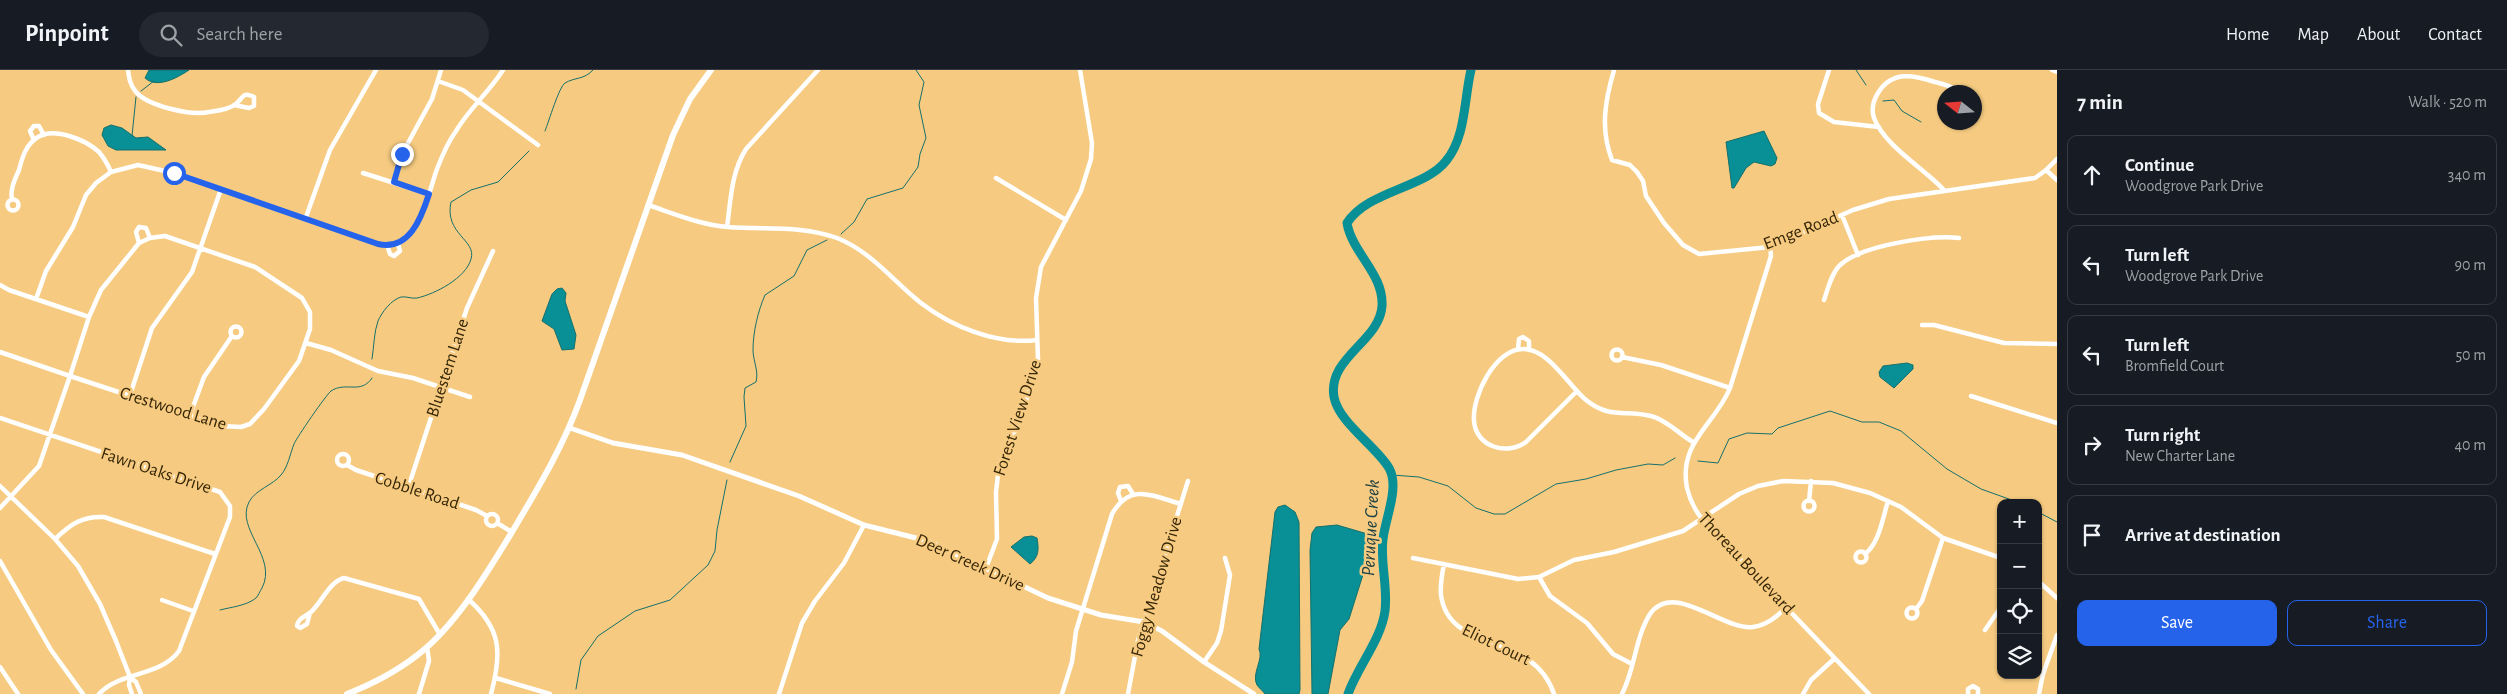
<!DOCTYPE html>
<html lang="en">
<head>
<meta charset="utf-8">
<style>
	:root { --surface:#171b24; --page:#242831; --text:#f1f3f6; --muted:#9ea1a6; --line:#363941; --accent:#2563eb }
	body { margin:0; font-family:"Alegreya Sans",sans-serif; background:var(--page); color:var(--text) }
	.controls { position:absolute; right:15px; bottom:15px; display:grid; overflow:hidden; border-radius:10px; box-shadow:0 1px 4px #0004 }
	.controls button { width:45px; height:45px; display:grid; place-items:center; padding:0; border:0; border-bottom:1px solid var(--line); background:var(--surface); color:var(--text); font:25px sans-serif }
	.compass { position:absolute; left:1937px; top:15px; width:45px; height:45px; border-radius:50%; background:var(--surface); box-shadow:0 1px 4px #0004; rotate:287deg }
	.stop { position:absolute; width:15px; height:15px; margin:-11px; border:4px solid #2563eb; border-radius:50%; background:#fff }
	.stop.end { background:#2563eb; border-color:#fff; box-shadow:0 1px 5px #0008 }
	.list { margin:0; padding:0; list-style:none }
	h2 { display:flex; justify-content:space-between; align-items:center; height:65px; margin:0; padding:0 20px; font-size:21px }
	h2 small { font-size:16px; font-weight:400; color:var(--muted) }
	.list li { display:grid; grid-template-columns:32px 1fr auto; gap:15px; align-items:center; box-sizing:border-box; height:80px; margin:0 10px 10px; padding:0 10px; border:1px solid var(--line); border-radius:10px }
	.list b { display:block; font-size:19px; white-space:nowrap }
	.list p { margin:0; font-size:16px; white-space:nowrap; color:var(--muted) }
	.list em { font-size:16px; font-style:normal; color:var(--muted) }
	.actions { display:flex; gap:10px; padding:15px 20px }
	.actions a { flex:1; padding:11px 0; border:1px solid var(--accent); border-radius:10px; text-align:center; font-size:18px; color:var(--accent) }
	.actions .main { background:var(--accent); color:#fff }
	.icon { flex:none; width:28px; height:28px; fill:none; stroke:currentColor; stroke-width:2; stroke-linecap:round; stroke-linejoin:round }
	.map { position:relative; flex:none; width:2057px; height:624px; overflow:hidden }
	header { display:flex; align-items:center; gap:30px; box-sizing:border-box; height:70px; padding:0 25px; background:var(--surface); border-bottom:1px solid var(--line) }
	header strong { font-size:24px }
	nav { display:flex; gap:28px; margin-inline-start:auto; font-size:18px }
	.search { width:350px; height:45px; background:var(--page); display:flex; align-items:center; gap:12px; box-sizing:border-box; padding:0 18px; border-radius:28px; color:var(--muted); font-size:19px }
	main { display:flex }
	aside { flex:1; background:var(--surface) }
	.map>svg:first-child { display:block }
</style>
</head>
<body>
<header>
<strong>Pinpoint</strong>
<div class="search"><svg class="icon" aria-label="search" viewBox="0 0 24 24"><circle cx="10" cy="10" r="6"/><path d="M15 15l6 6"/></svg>Search here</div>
<nav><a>Home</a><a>Map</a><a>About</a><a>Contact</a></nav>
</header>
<main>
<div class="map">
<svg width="2057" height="624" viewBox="0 0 2057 624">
	<rect width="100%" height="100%" fill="#f6cb81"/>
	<path fill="#089096" stroke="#16706b" d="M 149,0 L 189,0 C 177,8 157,19 145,8 Z
		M 111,55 L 122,58 L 136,68 L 148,67 L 166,80 L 116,80 L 108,76 L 102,65 L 104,58 Z
		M 1764,61 L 1777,88 L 1775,94 L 1771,96 L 1754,92 L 1746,98 L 1734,118 L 1732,118 L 1726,72 Z
		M 562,218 L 566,223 L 565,231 L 576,265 L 574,279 L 562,280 L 554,259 L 542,251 L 552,224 L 557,219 Z
		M 1907,293 L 1913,295 L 1913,299 L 1894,318 L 1880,307 L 1879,302 L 1883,296 Z
		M 1285,435 L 1295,442 L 1299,452 L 1300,620 L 1299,624 L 1265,624 C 1263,621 1259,618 1257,615 C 1251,604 1264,589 1259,579 L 1275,442 L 1278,437 Z
		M 1337,455 L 1371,465 L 1373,473 L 1349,549 L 1340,560 L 1328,624 L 1312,624 L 1310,480 L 1312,463 L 1316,457 Z
		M 1032,466 L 1037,468 C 1039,479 1039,487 1030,494 L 1011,477 L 1024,467 Z"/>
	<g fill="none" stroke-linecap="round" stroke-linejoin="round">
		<path stroke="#16706b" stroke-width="1" d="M 1856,0 L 1866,15
			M 141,21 L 154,11
			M 1883,31 L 1894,30 L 1902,41 L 1921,52
			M 545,61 C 549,51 559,17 565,13 C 575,7 584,10 593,0
			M 132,66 L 136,27
			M 841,164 L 854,152 L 867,129 L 903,118 L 918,97 L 920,84 L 926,68 L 919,35 L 924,12 L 916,0
			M 372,289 C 374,277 374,262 378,251 C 382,242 391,230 401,227 C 406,226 412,229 417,228 C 435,224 466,208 471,189 C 477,170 444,164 451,132 L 471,120 L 498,112 L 529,81
			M 1698,391 L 1718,393 L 1729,369 L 1747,363 L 1772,364 L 1778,358 L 1830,341 L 1862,352 L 1879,352 L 1901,361 L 1947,399 L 1981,419 L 2020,433
			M 730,392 L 746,356 L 744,327 L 745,318 L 756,312 C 759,301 753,291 753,280 C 753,262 758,241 765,225 L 794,206 L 807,180 L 827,170
			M 1392,405 L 1419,407 L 1448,416 L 1476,438 L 1494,444 L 1505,444 L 1556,414 L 1586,409 L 1616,400 L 1648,394 L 1663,395 L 1675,388
			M 2038,442 L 2057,452
			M 220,540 C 231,537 246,536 256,528 C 258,526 260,521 262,518 C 278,487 235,459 249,432 C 255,420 273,415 281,405 C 288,397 290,384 294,374 C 297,367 326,325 331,321 C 346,311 361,325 372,308
			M 576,619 L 581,590 L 598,566 L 635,541 L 670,530 L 708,495 L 715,481 L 717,460 L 727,410"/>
		<path stroke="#089096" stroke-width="9" d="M 1348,624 C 1358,596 1381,570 1385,541 C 1388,517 1380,492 1383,469 C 1385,449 1400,417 1389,398 C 1375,375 1339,353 1334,327 C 1327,288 1380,271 1382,236 C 1384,204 1352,183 1347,153 C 1367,121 1425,118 1446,91 C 1466,67 1464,29 1471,0"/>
		<path stroke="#fff" stroke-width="4.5" d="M 128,0 C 129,8 130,15 136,22 C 148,36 191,46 209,42 C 217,41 230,39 236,34 C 243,28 243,21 254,27 L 254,36 L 249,38 L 234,35
			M 1614,0 C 1605,31 1600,59 1612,90 L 1630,95 L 1637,102 L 1643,111 L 1646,126 L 1664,153 L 1683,175 L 1699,184 L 1770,177 L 1853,140 L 1889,129 L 2035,108 L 2046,100 L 2057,89
			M 1829,0 L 1818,34 L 1819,43 L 1834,52 L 1879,57
			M 2052,0 L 2057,2
			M 438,11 L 463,20 L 538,75
			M 34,70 L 30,61 L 34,56 L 39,56 L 44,65
			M 2046,100 L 2057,110
			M 363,103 L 429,124
			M 996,108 L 1066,150
			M 394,112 L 402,84 L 432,29 L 441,0
			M 1943,119 C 1923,98 1884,75 1874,48 C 1871,39 1873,31 1878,23 C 1892,0 1914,5 1935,12 C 1944,14 1953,17 1960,22
			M 12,129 C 10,119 15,109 19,100 C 22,88 26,74 38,67 C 55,57 86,70 99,82 C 104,88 108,95 111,102
			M7.5 135a5.5 5.5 0 1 1 11 0a5.5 5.5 0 1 1-11 0Z
			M 648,135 C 675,144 701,155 728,157 C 765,160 802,155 837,168 C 872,182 893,211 921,233 C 952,257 997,275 1037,270
			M 1842,145 L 1858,185
			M 306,147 L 330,80 L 376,0
			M 727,157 C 731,129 731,103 746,79 L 818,0
			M 165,166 L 255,197 L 302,228 L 310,242 L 310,259 L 299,291 L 264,339 L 250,354 L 241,357 L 221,356 L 70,306 L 89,247 L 101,220 L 139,173 L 150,168 Z
			M 139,173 L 136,162 L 139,157 L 146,158 L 150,168
			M 387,175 L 390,184 L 394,186 L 400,181 L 398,174
			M 1770,177 L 1771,186 L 1730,318 C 1715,355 1678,372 1687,418 C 1690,430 1694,439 1702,449 L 1869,624
			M 0,215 L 9,220 L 89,247
			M 36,229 L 46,201 L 73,157 L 86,125 L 96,113 L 111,102 L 138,95 L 174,103 L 378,174 C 419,184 427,126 437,99 C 442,86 448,72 456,61 C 469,39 489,22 503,0
			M 1824,230 C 1828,219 1831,204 1840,195 C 1862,175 1931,165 1959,168
			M 1922,255 L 1934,255 L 2004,273 L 2057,274
			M230.5 262a5.5 5.5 0 1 1 11 0a5.5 5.5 0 1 1-11 0Z
			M 306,273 L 331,280 L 378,301 L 413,308 L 470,327
			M 1518,279 L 1519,269 L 1523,267 L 1529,271 L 1529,280
			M1611.5 285a5.5 5.5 0 1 1 11 0a5.5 5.5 0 1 1-11 0Z
			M 0,282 L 70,306 L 39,396 L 0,438
			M 1622,287 L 1661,295 L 1730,318
			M 1577,321 L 1526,372 C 1507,386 1476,377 1474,351 C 1472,326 1495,279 1523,279 C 1548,278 1569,316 1586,330 C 1611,350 1626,339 1651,346 C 1667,350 1679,364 1693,372
			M 130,325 L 152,258 L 192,202 L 221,119
			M 1971,326 L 2057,353
			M 190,345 L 204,307 L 232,266
			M 0,348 L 220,422 L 230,436 L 230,447 L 179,581 C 160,607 120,601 99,624
			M337 390a6 6 0 1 1 12 0a6 6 0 1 1-12 0Z
			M 347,395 L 356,400 L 476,440 L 487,446
			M 0,416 L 55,469 L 78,496 L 100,534 L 116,571 L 130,607 L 129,615 L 132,624
			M 408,418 L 467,238 L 493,181
			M1803.5 436a5.5 5.5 0 1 1 11 0a5.5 5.5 0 1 1-11 0Z
			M 1121,431 L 1118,423 L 1120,417 L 1128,416 L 1133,424
			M 1809,431 L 1811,411
			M486 450a6 6 0 1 1 12 0a6 6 0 1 1-12 0Z
			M 497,453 L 512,462
			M 55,469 C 71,454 82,446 104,447 L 215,484
			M1855.5 487a5.5 5.5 0 1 1 11 0a5.5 5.5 0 1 1-11 0Z
			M 1865,484 C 1879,474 1883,447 1888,431
			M 1413,488 L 1518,509 L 1539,507 L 1574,490 L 1614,482 L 1683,461 L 1739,424 L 1758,416 L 1783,411 L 1833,413 L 1870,423 L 1901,437 L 1943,468 L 2001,488
			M 0,491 L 51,580 L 83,624
			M 1444,494 C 1442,504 1440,515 1441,525 C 1449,585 1533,560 1554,624
			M 986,498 L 997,469 L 996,422 L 999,396 L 1022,345 L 1038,290 L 1036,228 L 1041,197 L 1081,121 L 1091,89 L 1092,73 L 1080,0
			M 1539,507 L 1550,526 L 1587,553 L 1613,584 L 1632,594
			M 2038,511 L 2057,528
			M 468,529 C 502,559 502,583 491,624
			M 162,530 L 193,541
			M1906.5 543a5.5 5.5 0 1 1 11 0a5.5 5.5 0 1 1-11 0Z
			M 1916,539 L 1922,531 L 1943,468
			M 310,543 L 307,554 L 300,558 L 297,556 C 298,548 305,547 311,542 C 322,532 329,512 344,508 L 419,529 L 439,563
			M 1985,560 L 2001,537
			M 1204,592 L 1217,573 L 1221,561 L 1230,505 L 1225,488
			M 0,597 L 18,624
			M 130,607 L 136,612 L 141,624
			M 496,608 L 550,624
			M 419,624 L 429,591 L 427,577
			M 779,624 L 802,553 L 815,531 L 844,493 L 864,455
			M 1062,624 L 1072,592 L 1076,561 L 1112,444 C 1130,412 1153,426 1181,434
			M 1128,624 L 1138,570 L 1188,411
			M 1622,624 C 1635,599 1635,568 1650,544 C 1674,510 1723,561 1753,557 C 1767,555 1776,547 1786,538
			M 1803,624 L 1811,610 L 1834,589
			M 1968,624 L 1968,619 L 1973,616 L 1978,619 L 1978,624
			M 2039,624 L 2043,604 L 2057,565"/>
		<path stroke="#fff" stroke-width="5" d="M 570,358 L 613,373 L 682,385 L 799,426 L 864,455 L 928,471 L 1048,528 L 1101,545 L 1144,552 L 1162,561 L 1204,592 L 1254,624"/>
		<path stroke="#fff" stroke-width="6" d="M 347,624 C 375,613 403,598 426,578 C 460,548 489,500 512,462 C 538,418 563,377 580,330 L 673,65 L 690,29 L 711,0"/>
	</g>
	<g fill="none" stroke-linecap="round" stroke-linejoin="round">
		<path stroke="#2563eb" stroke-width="6" d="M 174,103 L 378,174 C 409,181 421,149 429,124 L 394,112 L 402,84"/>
	</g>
	<g text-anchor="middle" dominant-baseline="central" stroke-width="5" stroke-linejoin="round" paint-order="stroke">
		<g font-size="18" fill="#362606" stroke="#f6cb81">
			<text transform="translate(1801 161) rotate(-21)">Emge Road</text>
			<text transform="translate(448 298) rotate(-72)">Bluestem Lane</text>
			<text transform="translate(173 339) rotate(17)">Crestwood Lane</text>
			<text transform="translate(1018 348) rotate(-72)">Forest View Drive</text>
			<text transform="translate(156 401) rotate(18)">Fawn Oaks Drive</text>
			<text transform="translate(417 421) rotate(18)">Cobble Road</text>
			<text transform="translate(970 493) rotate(24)">Deer Creek Drive</text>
			<text transform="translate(1746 494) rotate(47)">Thoreau Boulevard</text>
			<text transform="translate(1157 517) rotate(-74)">Foggy Meadow Drive</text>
			<text transform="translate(1496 575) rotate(26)">Eliot Court</text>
		</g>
		<g font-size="19" font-style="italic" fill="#204244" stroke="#f6cb81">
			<text transform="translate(1371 458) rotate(-87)">Peruque Creek</text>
		</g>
	</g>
</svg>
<div class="controls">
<button>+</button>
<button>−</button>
<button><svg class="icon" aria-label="locate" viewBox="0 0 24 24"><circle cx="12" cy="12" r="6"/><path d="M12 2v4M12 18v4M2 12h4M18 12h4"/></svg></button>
<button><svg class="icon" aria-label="layers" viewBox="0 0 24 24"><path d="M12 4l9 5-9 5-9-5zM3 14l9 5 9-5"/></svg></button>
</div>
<svg class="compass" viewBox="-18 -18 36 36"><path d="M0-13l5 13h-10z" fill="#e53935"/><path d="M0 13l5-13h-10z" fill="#9ea1a6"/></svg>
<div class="stop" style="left:174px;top:103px"></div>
<div class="stop end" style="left:402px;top:84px"></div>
</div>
<aside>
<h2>7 min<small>Walk · 520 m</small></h2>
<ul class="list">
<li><svg class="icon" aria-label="ahead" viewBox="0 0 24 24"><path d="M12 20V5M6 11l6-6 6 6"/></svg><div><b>Continue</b><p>Woodgrove Park Drive</p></div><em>340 m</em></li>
<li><svg class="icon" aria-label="left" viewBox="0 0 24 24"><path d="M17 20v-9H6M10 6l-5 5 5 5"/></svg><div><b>Turn left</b><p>Woodgrove Park Drive</p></div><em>90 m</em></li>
<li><svg class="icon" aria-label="left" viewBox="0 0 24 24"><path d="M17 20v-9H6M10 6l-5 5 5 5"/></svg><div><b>Turn left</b><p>Bromfield Court</p></div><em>50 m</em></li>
<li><svg class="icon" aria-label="right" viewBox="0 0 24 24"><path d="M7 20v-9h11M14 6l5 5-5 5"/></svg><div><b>Turn right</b><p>New Charter Lane</p></div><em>40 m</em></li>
<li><svg class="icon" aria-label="arrive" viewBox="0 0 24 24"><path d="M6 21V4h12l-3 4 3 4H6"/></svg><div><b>Arrive at destination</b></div></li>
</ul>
<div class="actions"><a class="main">Save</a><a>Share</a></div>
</aside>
</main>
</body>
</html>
